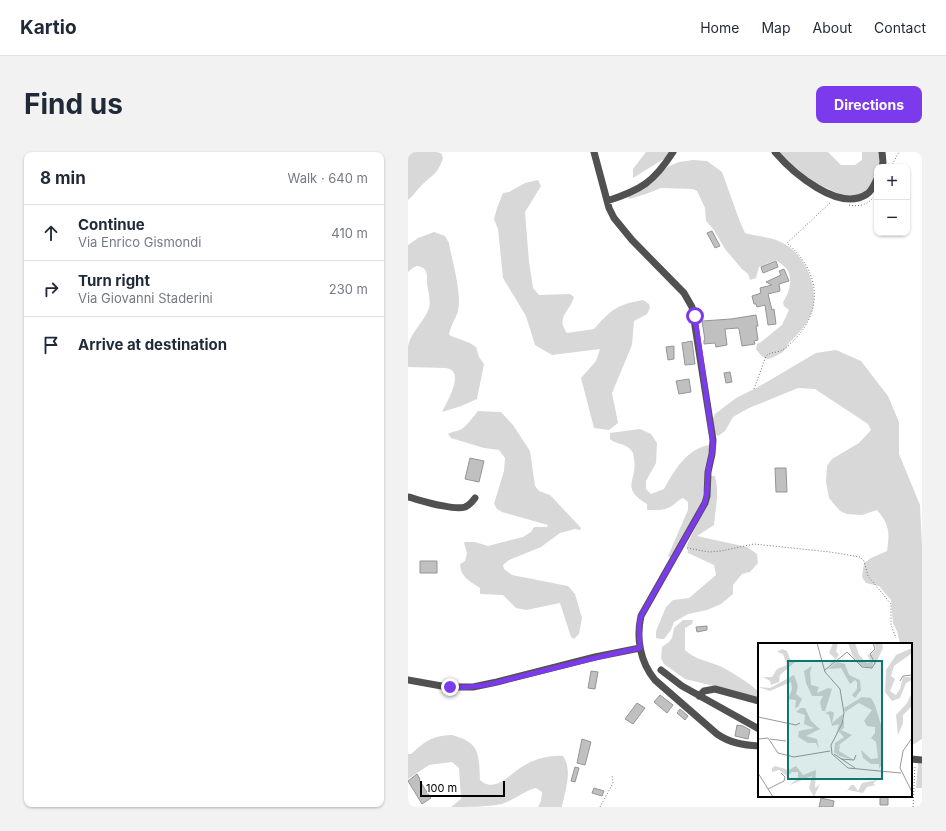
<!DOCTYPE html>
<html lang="en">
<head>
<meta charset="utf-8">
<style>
	:root { --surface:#fff; --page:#f2f2f3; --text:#1f2937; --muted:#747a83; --line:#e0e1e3; --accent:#7c3aed }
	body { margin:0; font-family:Inter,sans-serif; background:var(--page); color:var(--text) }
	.controls { position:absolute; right:12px; top:12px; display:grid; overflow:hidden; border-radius:8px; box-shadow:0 1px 3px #0004 }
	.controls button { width:36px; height:36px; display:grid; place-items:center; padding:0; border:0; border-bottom:1px solid var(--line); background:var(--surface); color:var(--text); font:20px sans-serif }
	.scale { position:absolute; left:12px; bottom:10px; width:85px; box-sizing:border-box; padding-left:4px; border:2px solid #000; border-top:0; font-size:11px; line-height:14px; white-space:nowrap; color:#000; -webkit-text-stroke:3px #fff; paint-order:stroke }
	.stop { position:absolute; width:12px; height:12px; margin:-9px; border:3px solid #7c3aed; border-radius:50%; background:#fff }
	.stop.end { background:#7c3aed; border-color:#fff; box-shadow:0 1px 4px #0008 }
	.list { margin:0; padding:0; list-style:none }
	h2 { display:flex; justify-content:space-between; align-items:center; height:52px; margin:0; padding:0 16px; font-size:17px }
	h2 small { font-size:13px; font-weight:400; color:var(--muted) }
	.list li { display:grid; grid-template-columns:26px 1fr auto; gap:12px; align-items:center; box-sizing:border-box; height:56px; padding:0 16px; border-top:1px solid var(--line) }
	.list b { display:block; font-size:15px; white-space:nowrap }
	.list p { margin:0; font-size:13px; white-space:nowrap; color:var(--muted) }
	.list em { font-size:13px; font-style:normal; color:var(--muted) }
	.icon { flex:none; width:22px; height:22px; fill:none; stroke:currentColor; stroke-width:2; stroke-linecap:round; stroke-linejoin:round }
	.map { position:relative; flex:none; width:514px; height:655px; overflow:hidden; border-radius:8px }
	header { display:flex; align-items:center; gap:24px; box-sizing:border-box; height:56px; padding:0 20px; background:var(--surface); border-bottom:1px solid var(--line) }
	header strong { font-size:19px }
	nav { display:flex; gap:22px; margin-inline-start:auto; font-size:14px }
	.intro { display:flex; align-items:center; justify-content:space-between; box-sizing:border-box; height:96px; padding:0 24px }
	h1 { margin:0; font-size:28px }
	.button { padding:10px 18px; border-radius:8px; background:var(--accent); color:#fff; font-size:14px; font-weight:700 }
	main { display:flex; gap:24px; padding:0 24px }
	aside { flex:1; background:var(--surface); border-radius:8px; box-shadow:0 1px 3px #0004 }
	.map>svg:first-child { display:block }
</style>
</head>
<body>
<header>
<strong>Kartio</strong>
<nav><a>Home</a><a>Map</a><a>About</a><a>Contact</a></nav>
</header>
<div class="intro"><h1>Find us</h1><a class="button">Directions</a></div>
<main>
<aside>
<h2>8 min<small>Walk · 640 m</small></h2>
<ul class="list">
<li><svg class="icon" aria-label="ahead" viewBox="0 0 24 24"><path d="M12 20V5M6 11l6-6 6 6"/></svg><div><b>Continue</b><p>Via Enrico Gismondi</p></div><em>410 m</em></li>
<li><svg class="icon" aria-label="right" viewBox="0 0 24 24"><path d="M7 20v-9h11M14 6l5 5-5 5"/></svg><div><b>Turn right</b><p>Via Giovanni Staderini</p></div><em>230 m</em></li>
<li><svg class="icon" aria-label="arrive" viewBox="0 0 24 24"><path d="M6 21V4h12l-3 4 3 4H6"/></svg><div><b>Arrive at destination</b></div></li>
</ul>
</aside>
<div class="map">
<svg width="514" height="655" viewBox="0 0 514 655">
	<rect width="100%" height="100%" fill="#fff"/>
	<path fill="#d8d8d8" d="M 0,0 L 28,0 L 33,1 L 35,6 C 30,22 24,23 13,34 C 9,38 5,44 0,48 Z
		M 238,0 L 262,0 L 259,5 L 225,26 L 225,17 Z
		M 370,0 L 420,0 L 433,13 L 447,13 L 454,8 L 454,0 L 472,0 L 473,4 L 471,15 L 469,15 L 469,21 L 459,40 L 450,44 L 436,44 L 401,28 Z
		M 285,8 L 299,9 L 314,20 L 332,70 L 337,81 C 352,85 367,85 380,94 C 400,108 412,140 403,162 C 398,174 389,183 381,191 C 379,194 378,197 376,199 C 372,202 365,206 360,207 C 355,207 351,201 348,197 L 349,192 L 353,190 L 374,173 L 381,158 L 376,154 L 375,150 C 381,141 385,129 380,119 C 378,115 372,111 368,108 L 351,115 L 348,126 L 342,128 L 340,122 L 334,117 L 317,97 L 306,78 L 298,69 L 297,56 L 289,39 L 285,37 L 253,36 L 238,42 L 221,47 L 220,44 L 261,14 L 271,10 Z
		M 130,28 L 133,34 L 117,60 L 121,110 L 125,136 L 131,143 L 162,142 L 166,145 C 162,160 147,165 159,181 L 186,177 C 204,157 208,153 235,148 L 241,152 L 242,156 L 239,162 L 226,169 L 224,193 L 204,241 L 210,271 L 201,278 L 186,276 L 173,226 L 188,209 L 192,197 L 144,203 L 127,193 L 118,164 L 95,126 L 90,77 L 86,67 L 89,56 L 95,41 L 101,40 L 117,31 Z
		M 26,80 L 37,84 L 41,91 C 44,109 54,141 50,159 C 48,166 43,173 41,182 L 43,184 L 62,191 L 68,195 L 71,205 L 76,212 L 69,247 L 53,254 L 34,260 C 39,249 58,219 38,216 L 0,215 C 0,209 0,200 0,194 C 2,181 17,169 21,156 C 23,147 20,140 19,131 C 19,125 20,117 13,115 C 8,112 4,117 0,120 L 0,93 L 10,86 Z
		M 428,198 L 453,209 L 480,244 L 491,270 L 491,302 L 512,353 L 514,393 L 514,587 L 503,594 L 503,492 L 492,492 L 489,479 L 485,471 L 483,448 L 471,434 L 458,431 L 454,425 L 456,411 L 463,406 L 479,399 C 482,380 481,372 469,358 L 454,363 L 439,362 L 432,359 L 421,346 L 418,330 L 419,314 L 424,307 L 451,291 L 463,278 L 460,272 L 407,237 L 390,236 L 341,256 L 325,265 L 317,279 L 310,284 L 306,281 L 304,268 L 307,262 L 328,246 L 350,235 L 408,201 Z
		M 70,259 L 93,260 L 105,273 L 122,299 L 127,334 L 131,339 L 142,343 L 173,376 L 172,378 L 167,377 L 152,381 L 133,395 L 101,408 L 95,413 L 96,417 L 104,423 L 160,434 L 167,442 L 174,466 L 171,482 L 166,487 L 163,485 L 152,451 L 118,458 L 108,456 L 95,443 L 72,442 L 72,436 C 62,429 53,426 52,412 L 57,409 L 59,401 L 56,391 L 57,390 L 67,390 L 80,394 L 115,385 L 123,380 L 126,375 L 139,375 L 140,373 L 94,360 L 89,357 L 86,352 L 96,319 L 97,306 L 91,298 L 76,296 L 43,286 L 40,282 C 45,279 47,280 52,278 C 59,274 65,265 70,259 Z
		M 232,277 L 243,282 L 249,291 L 248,311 L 238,329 L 238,337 L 243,342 L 256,337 C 266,319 279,296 302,293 L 294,352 L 263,406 L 260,404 L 280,358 L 280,350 L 275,346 C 269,348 267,353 262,355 C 255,359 246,358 239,358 L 239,352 C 211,335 230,329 226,307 C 226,306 225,301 225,301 C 220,291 209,293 202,287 L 202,281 Z
		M 303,324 L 307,324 L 309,335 L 309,346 L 306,373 L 289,384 L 339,395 L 349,402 L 350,411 L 342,420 L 334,422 L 325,433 L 325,442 L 313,452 L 299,458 L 280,462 L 266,470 L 263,478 L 256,487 L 252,487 L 248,486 L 248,479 L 258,455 L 265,448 L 281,446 L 308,423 L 306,413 L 280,401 L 279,393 L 302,345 Z
		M 275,468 L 285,468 L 284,472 L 277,476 L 277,498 C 287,508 301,509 314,515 C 327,522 340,530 351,540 L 351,546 L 326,539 L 277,527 L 256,512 L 253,506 L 254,495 L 261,490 L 264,486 L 266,476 Z
		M 44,583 C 49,585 55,586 59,589 C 73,596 71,614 72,628 C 87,642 102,622 115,614 C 127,607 141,603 155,604 C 165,618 157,639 154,655 L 130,655 L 133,649 L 134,640 L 128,636 C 116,639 106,648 94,652 C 80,655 57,655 43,655 L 53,647 L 51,616 L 44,610 L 21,613 L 0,627 L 0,602 L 3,602 C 18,589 23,584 44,583 Z
		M 510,611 L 514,612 L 514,636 L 508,636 Z"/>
	<path fill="#c0c0c0" stroke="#959595" d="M 304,79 L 312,94 L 307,96 L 299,81 Z
		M 368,109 L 370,115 L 355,121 L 353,115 Z
		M 376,117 L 381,129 L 371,132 L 372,139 L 360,142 L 364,158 L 366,157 L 368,172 L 360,173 L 357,153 L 349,155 L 348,152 L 346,152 L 344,144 L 353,141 L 352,136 L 364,133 L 358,130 L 373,123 L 371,119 Z
		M 348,163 L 350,174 L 348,174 L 350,188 L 346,189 L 347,192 L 334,194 L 331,177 L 330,176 L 317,177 L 319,193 L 308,195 L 307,191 L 296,192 L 296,188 L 297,188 L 294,169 L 323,167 Z
		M 284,189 L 287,212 L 277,213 L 274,191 Z
		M 266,194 L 266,207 L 260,208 L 258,195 Z
		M 322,220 L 324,230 L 318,231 L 316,221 Z
		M 281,227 L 283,240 L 271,242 L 268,229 Z
		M 62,306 L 76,309 L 71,330 L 57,327 Z
		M 367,316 L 378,316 L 379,340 L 368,340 Z
		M 12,409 L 29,409 L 29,421 L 12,421 Z
		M 299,474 L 299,478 L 289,480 L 288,475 Z
		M 183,519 L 190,520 L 187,537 L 180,536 Z
		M 252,543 L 265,553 L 259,561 L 246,550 Z
		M 229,551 L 237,556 L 225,572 L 217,567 Z
		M 272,557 L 280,564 L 277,568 L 269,561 Z
		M 329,573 L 335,574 L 342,578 L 340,587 L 327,584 Z
		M 174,587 L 183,590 L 177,613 L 169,611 Z
		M 167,615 L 171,616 L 167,630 L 163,629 Z
		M 9,622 L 12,627 L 11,628 L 23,646 L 14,652 L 0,629 Z
		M 186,636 L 196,639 L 194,644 L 184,641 Z
		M 472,644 L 480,644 L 480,653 L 472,653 Z
		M 413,646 L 426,649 L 425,655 L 411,655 Z"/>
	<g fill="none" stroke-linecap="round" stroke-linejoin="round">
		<path stroke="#737373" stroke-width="1" stroke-dasharray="1 2" stroke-linecap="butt" d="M 483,15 L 491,0
			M 441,53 C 450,55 459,53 465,46
			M 346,237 L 358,204 C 362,200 367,201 372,199 C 375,198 379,195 382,192 C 416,161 414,121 379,91 L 423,50
			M 279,396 L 301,400 L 313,399 L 346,392 L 422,400 L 452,405 L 456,409 L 460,424 L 483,452 L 483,473 L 488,486
			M 192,655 L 205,631 L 204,623
			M 505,655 L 507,614"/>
		<path stroke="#515151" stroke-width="7" d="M 186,0 L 201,56 L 206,66 L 224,88 L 276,141 L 284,155 L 305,288 L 304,302 L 300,320 L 299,344 L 297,351 L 233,464 C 228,486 232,510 247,528 L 309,582 C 322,591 335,593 351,594
			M 367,0 C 384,20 431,61 459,42 C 464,39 466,33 469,27
			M 474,0 L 475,10 L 474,15
			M 199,49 C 233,38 246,30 265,0
			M 0,345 C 12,348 46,359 57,355 C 62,353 64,350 67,346
			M 253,518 L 274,534 L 351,577
			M 0,528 L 39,535 L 65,535 L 89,530 L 187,505 L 232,496
			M 291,544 L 296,539 L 307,537 L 351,549
			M 503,607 L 514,608"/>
	</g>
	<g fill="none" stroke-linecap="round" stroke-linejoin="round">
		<path stroke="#7c3aed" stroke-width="5" d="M 42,535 C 70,538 100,527 127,521 C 162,512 197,503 232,496 L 231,473 L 233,464 L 296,353 C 300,343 299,331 300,321 C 301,311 305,302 305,292 L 287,164"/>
	</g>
	<g transform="translate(350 491)">
		<rect width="154" height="154" fill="#fff"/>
		<path d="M 75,0 L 80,0 L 78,9 L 81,11 L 77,18 L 71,22 L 77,15 L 71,10 ZM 90,0 L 97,0 L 101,12 L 109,20 L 113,19 L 109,11 L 112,12 L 118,6 L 116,0 L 124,0 L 125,5 L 117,22 L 116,16 L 114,25 L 103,23 L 95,14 ZM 154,5 L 154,10 L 136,23 L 133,33 L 137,36 L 132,48 L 138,52 L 142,46 L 145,34 L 154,34 L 154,37 L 148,40 L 142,55 L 134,58 L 127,49 L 128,27 L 138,12 ZM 24,6 L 29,8 L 32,16 L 37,19 L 22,32 L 21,39 L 13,42 L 12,38 L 5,34 L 14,34 L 19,26 L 29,22 L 25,11 L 19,9 ZM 79,19 L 87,21 L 91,32 L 102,37 L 103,47 L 97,55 L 94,52 L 99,46 L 99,39 L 97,37 L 92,41 L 83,25 L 70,26 ZM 54,23 L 52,29 L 53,42 L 61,44 L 59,50 L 70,45 L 74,46 L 67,68 L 64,68 L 62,59 L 65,53 L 54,53 L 48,40 L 46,28 ZM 36,32 L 40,43 L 38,51 L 44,56 L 40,64 L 37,65 L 38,57 L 30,56 L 34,46 L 33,39 L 12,48 L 0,44 L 12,45 ZM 154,49 L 154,63 L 145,72 L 145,80 L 140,92 L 138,72 L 149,60 ZM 104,54 L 113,55 L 117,62 L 123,82 L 124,121 L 121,126 L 121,121 L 113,121 L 105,115 L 103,107 L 113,116 L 120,115 L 118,99 L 113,95 L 117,90 L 117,84 L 109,83 L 106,78 L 114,67 L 101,60 L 87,69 L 86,65 ZM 43,65 L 47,65 L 53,78 L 62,86 L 48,93 L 59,96 L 61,106 L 58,100 L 50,100 L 40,94 L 41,88 L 56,85 L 46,81 L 47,72 L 38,69 ZM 73,68 L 76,70 L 74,80 L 85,71 L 84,81 L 78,91 L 81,81 L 74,83 L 71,72 L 67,70 ZM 86,76 L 86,85 L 83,87 L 94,92 L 78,104 L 82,102 L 81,108 L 96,117 L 81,113 L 76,109 L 77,100 L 86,94 L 81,89 ZM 17,123 L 31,127 L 38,123 L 45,132 L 58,127 L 57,145 L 62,141 L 56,154 L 51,145 L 54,133 L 32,142 L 40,135 L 40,129 L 34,129 L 29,133 L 21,127 L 14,129 L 14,125 ZM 119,137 L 115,141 L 118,142 L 109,144 L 105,150 L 90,147 L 85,154 L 93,142 L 96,142 L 100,148 L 104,140 Z" fill="#d8d8d8"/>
		<path fill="none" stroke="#999" stroke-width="1" d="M 59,0 L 67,29 L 82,46 L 86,70 L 84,81 L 73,102 L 74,111 L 90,125 L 143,130M 67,27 L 89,9 L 104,24 L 114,25 L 117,20 L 112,11 L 117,6 L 115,0M 142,38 L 145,33 L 154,32M 0,74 L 38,82 L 42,80M 154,95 L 145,108 L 142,125 L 154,149M 0,96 L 10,95 L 20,110 L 36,114 L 72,108M 12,96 L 28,98M 76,111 L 97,125M 83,116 L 96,117 L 98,112M 0,130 L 15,154M 10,146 L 26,138 L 27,134 L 23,130"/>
		<path fill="#0f766e" fill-opacity="0.15" stroke="#0f766e" stroke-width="2" d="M 30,18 L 124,18 L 124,136 L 30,136 Z"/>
		<rect width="154" height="154" fill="none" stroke="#000" stroke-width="2"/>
	</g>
</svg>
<div class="controls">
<button>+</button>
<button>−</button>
</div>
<div class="scale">100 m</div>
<div class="stop" style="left:287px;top:164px"></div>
<div class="stop end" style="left:42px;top:535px"></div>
</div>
</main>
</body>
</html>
